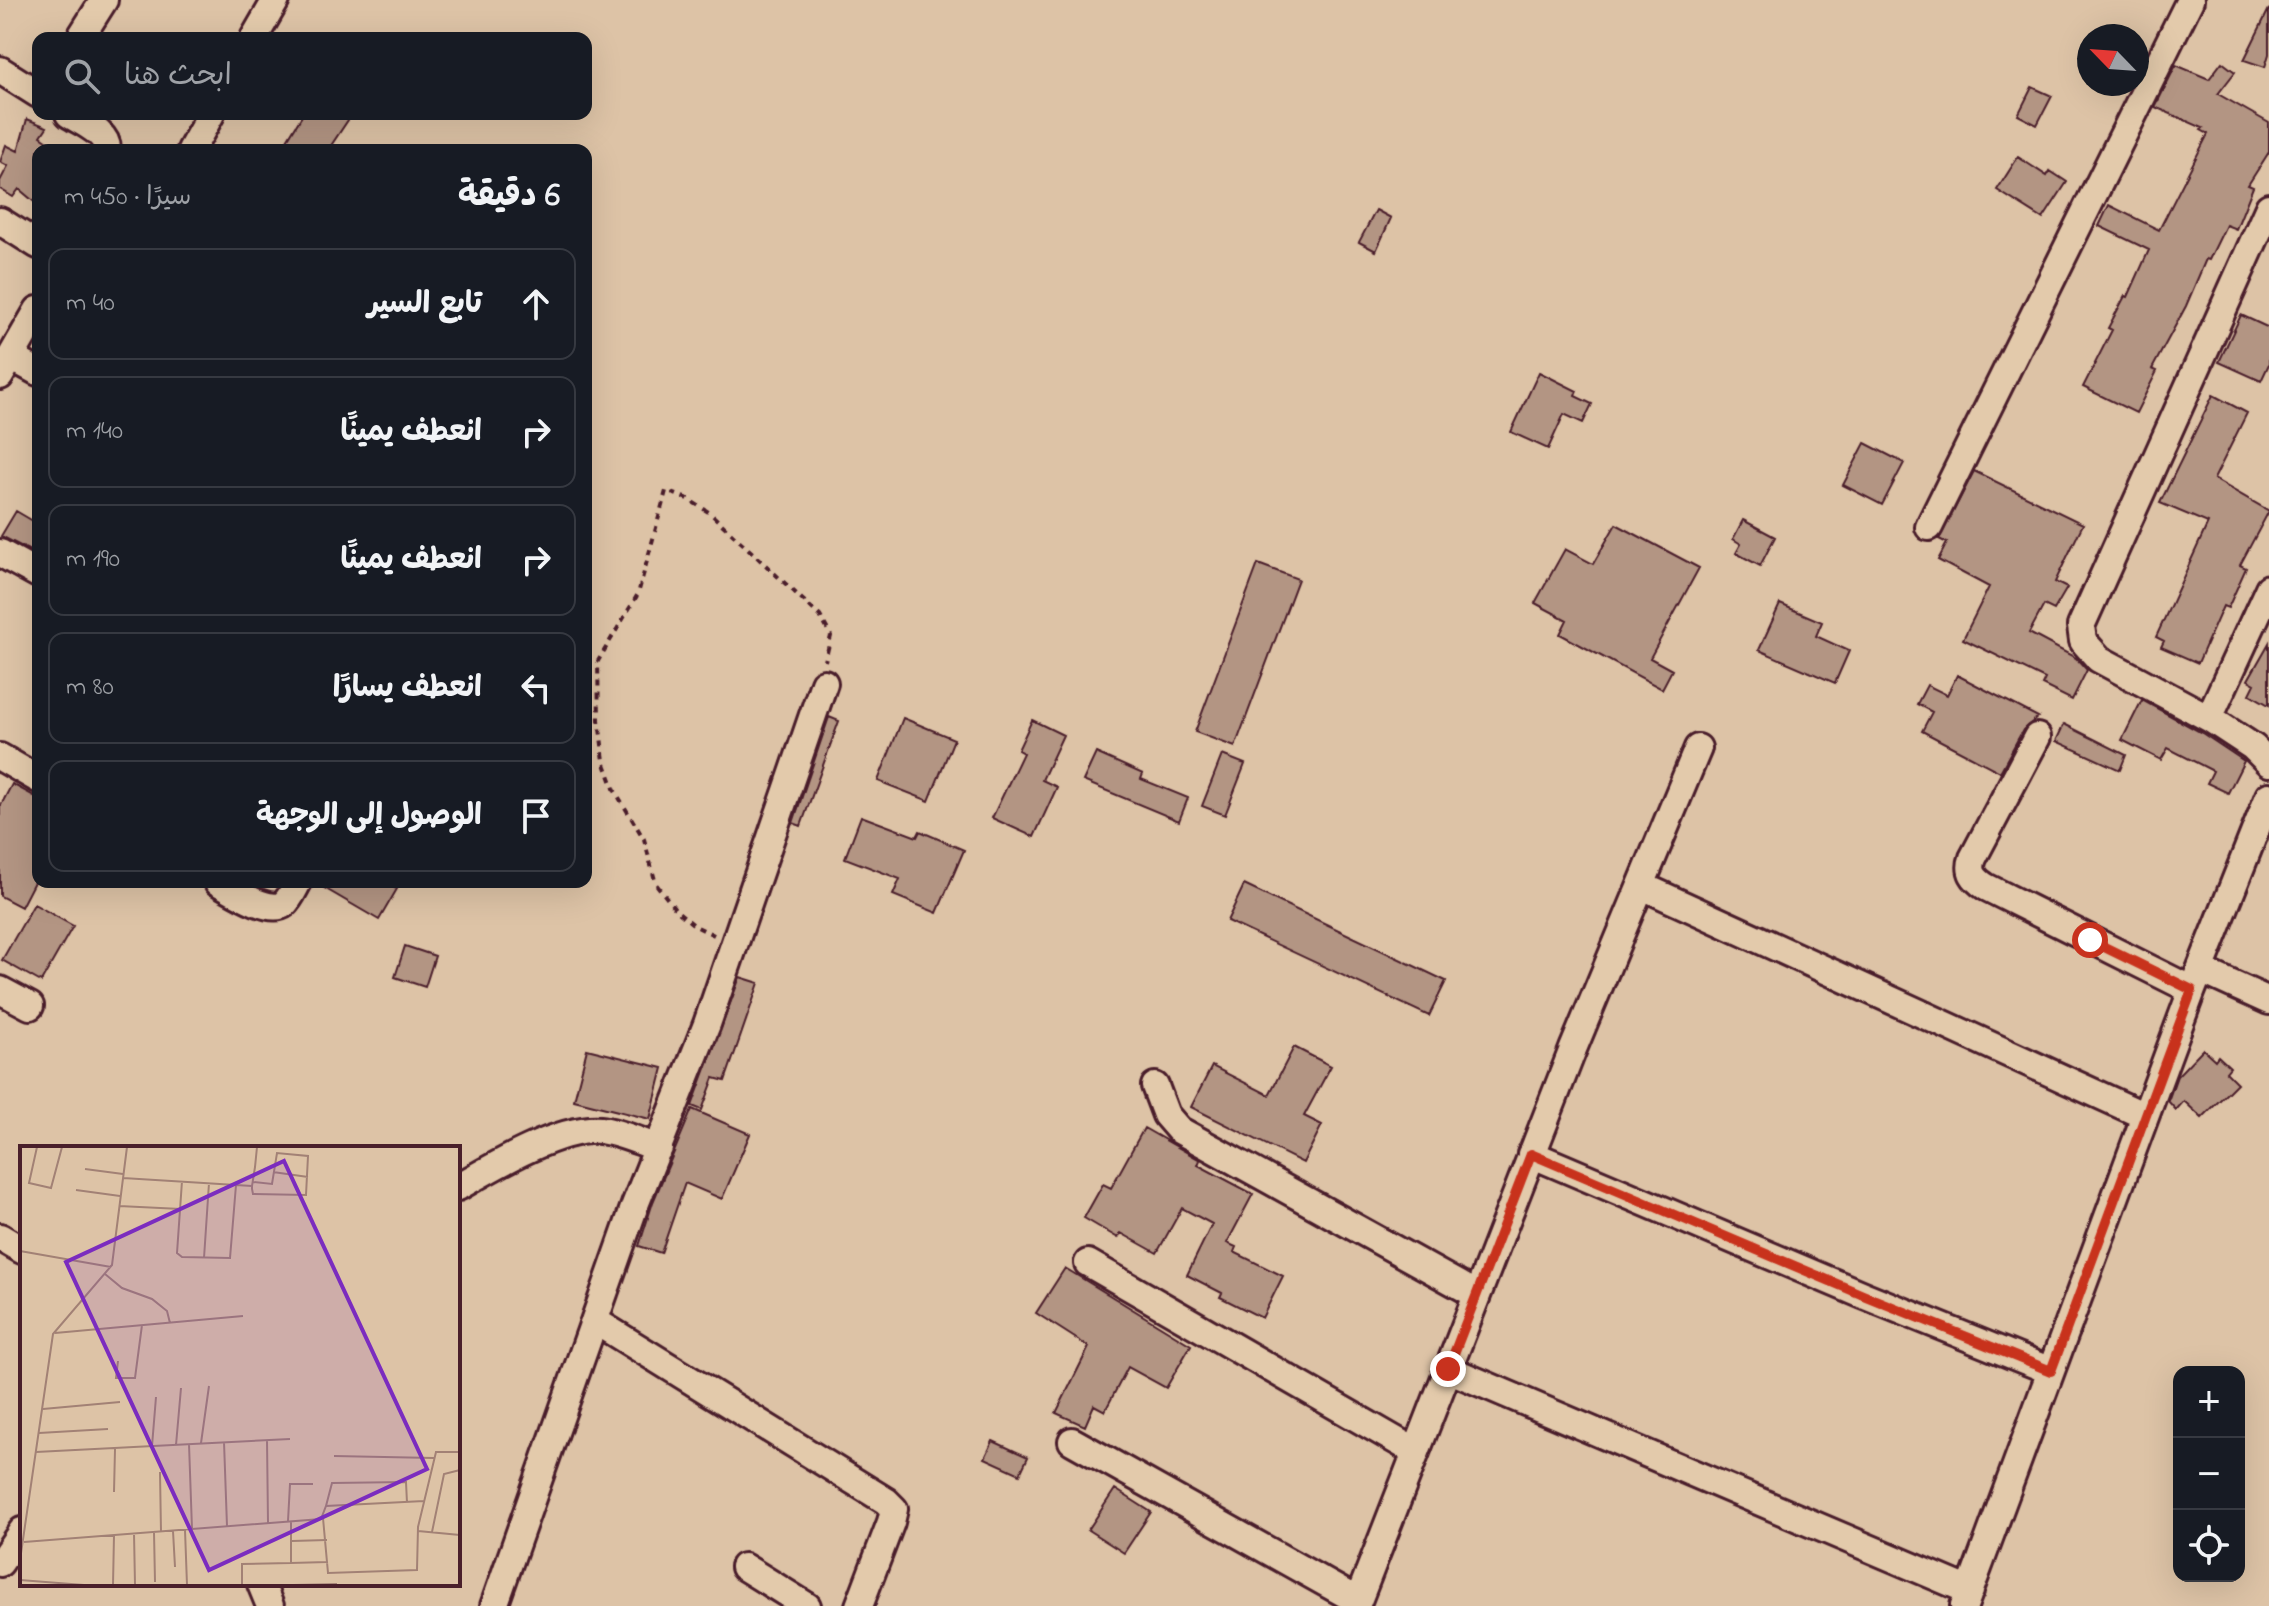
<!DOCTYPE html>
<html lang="ar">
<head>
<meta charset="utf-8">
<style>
	:root { --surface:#171b24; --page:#242831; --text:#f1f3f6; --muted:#9ea1a6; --line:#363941 }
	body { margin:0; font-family:"Indie Flower","Playpen Sans Arabic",sans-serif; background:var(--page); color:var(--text); direction:rtl }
	.controls { position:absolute; right:24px; bottom:24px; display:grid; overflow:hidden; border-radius:16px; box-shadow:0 8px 32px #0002 }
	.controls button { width:72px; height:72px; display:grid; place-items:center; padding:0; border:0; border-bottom:2px solid var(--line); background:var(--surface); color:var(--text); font:40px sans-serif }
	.compass { position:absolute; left:2077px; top:24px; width:72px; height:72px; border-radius:50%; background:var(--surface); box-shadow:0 8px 32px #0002; rotate:295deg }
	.stop { position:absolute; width:24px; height:24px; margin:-18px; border:6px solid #c8321e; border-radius:50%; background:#fff }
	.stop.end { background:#c8321e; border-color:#fff; box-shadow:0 2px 8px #0008 }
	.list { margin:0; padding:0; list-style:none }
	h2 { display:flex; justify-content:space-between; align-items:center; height:104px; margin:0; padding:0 32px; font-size:34px }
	h2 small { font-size:26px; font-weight:400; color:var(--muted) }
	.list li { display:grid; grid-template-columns:52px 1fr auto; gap:24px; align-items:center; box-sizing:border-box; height:112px; margin:0 16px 16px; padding:0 16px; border:2px solid var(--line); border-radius:16px }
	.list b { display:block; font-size:30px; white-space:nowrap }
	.list em { font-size:26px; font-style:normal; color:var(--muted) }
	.icon { flex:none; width:44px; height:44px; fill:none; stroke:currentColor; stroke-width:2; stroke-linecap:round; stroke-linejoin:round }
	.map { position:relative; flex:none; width:2269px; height:1606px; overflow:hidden; direction:ltr }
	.search { position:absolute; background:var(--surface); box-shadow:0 8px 32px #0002; left:32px; top:32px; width:560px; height:88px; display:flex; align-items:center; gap:20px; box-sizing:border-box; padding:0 28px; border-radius:16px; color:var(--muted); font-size:30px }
	.panel { position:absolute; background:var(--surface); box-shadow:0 8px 32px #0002; left:32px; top:144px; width:560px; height:744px; border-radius:16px; direction:rtl }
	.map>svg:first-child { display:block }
</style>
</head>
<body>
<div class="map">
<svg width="2269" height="1606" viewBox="0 0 2269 1606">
	<rect width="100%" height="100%" fill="#ddc3a6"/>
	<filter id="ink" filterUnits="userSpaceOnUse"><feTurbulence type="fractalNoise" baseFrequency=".0125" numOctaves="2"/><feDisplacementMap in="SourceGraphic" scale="16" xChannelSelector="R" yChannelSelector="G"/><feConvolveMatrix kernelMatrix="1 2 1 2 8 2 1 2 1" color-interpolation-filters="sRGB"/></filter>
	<g filter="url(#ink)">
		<path fill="#b39583" stroke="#4a1f2b" stroke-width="2" d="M 2269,9 L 2269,54 L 2265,67 L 2244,60 Z
			M 2222,62 L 2235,72 L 2218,94 L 2269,123 L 2269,152 L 2248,185 L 2253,187 L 2236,229 L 2226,225 L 2209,260 L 2206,259 L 2186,306 L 2152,369 L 2157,371 L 2136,413 L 2083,387 L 2112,330 L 2108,328 L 2125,296 L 2128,297 L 2149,250 L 2099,226 L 2109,205 L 2159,230 L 2208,134 L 2201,130 L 2203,128 L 2155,107 L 2176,65 L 2209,79 Z
			M 2032,87 L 2052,96 L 2037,125 L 2018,115 Z
			M 303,114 L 352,114 L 328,150 L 281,150 Z
			M 27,119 L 47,127 L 41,136 L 61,150 L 38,150 L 38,205 L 19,189 L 13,197 L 0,189 L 0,181 L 8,166 L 0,162 L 6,145 L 18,151 Z
			M 2018,157 L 2047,176 L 2050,171 L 2067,182 L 2043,219 L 1997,190 Z
			M 1376,210 L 1391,218 L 1376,251 L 1359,242 Z
			M 2241,315 L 2269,328 L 2269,364 L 2261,381 L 2219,362 Z
			M 1539,372 L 1577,391 L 1575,396 L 1592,404 L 1583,423 L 1564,414 L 1548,449 L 1511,432 Z
			M 2213,395 L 2247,413 L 2214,479 L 2269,511 L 2240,565 L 2246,568 L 2228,608 L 2223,606 L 2198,663 L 2161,647 L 2164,641 L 2156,637 L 2208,523 L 2160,503 Z
			M 1865,443 L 1904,463 L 1882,505 L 1843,485 Z
			M 1974,471 L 2083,524 L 2055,582 L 2067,588 L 2054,610 L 2044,605 L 2029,633 L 2076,658 L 2087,670 L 2072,700 L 2042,685 L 2045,679 L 1963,639 L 1989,587 L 1938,560 L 1947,543 L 1939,539 Z
			M 16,511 L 38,524 L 38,543 L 32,552 L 1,536 Z
			M 1743,520 L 1775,537 L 1760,566 L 1736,553 L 1741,544 L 1733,539 Z
			M 1616,524 L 1699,568 L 1650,658 L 1672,670 L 1662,689 L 1560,634 L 1567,620 L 1535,603 L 1565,549 L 1593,564 Z
			M 1258,564 L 1298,579 L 1235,747 L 1195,732 Z
			M 1780,604 L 1822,622 L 1816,636 L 1849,651 L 1835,683 L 1759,650 Z
			M 2269,643 L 2269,705 L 2250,694 L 2255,684 L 2248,680 Z
			M 1957,675 L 2038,717 L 2023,730 L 2000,772 L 1922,731 L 1932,712 L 1917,704 L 1927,685 L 1947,695 Z
			M 2142,700 L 2202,733 L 2244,761 L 2228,793 L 2207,783 L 2213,771 L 2168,748 L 2161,760 L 2122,740 Z
			M 829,717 L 839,721 L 801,826 L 793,823 Z
			M 903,718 L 954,739 L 929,801 L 878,781 Z
			M 1032,720 L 1063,735 L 1042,780 L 1057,787 L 1034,837 L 992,818 L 1023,753 L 1018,750 Z
			M 2064,724 L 2126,755 L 2120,770 L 2056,741 Z
			M 1096,753 L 1143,774 L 1141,779 L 1188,798 L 1179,821 L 1083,781 Z
			M 1222,755 L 1245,764 L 1225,815 L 1202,806 Z
			M 12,784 L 38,798 L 38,874 L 21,907 L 0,896 L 0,807 Z
			M 861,816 L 917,837 L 920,831 L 964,850 L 937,913 L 893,895 L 900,879 L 845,858 Z
			M 314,882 L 384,882 L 397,889 L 379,920 Z
			M 1244,885 L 1446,981 L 1429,1016 L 1227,921 Z
			M 34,904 L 73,926 L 41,982 L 2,960 Z
			M 405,946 L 435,956 L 425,987 L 395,977 Z
			M 740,977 L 759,983 L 725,1081 L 714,1078 L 702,1110 L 692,1106 Z
			M 1294,1047 L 1331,1066 L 1304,1116 L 1322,1125 L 1303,1163 L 1191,1107 L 1212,1066 L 1269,1095 Z
			M 587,1049 L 663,1068 L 650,1119 L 574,1100 Z
			M 2203,1049 L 2215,1060 L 2218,1056 L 2230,1067 L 2226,1072 L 2237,1083 L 2202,1118 L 2184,1101 L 2176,1110 L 2168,1101 L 2177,1076 Z
			M 692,1109 L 750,1134 L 722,1199 L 685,1183 L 661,1253 L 639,1246 L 653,1202 Z
			M 1144,1128 L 1200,1160 L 1198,1165 L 1253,1194 L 1227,1243 L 1236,1247 L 1234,1252 L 1283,1276 L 1262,1318 L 1220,1297 L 1222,1293 L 1187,1275 L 1212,1224 L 1182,1208 L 1157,1253 L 1121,1233 L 1118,1238 L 1084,1218 L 1103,1184 L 1111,1188 Z
			M 1065,1268 L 1191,1345 L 1166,1388 L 1128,1367 L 1105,1411 L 1094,1405 L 1085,1426 L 1056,1413 L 1089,1347 L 1036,1313 Z
			M 993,1441 L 1028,1457 L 1020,1474 L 985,1458 Z
			M 1115,1489 L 1151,1512 L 1124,1553 L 1088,1530 Z"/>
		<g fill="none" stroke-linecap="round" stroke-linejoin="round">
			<g stroke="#4a1f2b" stroke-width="32">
				<path id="minor" d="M 80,38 L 104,0
					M 254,38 L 276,0
					M 0,70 L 38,94
					M 69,114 C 82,123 108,132 107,150
					M 191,150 L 211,114
					M 0,221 L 38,245
					M 11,357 L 38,372
					M 0,376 L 38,310
					M 1929,527 L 2190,0
					M 0,553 L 38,574
					M 2269,588 L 2209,718 L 2253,747 L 2269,763
					M 2209,718 L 2099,659 L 2083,641 L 2081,626 L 2269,207
					M 2037,737 L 1973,858 C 1968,872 1974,879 1986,887 L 2192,990
					M 0,757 L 38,779
					M 218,882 C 231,889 270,915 284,904 C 290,899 294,889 298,882
					M 1642,886 L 2145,1116
					M 2201,970 L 2269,1001
					M 0,990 L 30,1006
					M 1155,1086 L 1166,1115 L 1179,1130 L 1477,1295
					M 1531,1154 L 1863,1295 L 2051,1371
					M 458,1187 C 494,1166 559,1127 600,1130 C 620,1132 640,1142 659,1148
					M 0,1237 L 22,1250
					M 1088,1263 L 1416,1452
					M 595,1321 L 886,1501 L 894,1509 L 891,1522 L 859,1606
					M 1448,1369 L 1970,1591
					M 1072,1441 L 1358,1601
					M 0,1563 L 22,1531
					M 744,1567 L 807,1606
					M 261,1584 L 270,1606
					M 494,1606 L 635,1205 L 707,1024 L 824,683
					M 1356,1606 L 1573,1049 L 1698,748
					M 1964,1606 L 2192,990 L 2269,796"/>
			</g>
			<path stroke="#4a1f2b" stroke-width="4" stroke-dasharray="6 6" stroke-linecap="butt" d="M 714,935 L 695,926 L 676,910 L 656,884 L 644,839 L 615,791 L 604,761 L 599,720 L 598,661 L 638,594 L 666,491 L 688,499 L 710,513 L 820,616 L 831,636 L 825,661"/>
			<use href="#minor" stroke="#e3caab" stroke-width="26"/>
		</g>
	</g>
	<g fill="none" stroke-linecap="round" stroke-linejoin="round" filter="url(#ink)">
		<path stroke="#c8321e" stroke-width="10" d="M 1448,1369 L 1531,1154 L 1863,1295 L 2051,1371 L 2192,990 L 2090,940"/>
	</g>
	<g transform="translate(20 1146)">
		<rect width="440" height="440" fill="#ddc3a6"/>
		<path fill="none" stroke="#a28175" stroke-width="2" d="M 17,1 L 9,37 L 31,42 L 42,1M 65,23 L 103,28M 253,26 L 288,31M 103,32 L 232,40M 162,35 L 157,107 L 162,111 L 210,112 L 216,39M 233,36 L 252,38 L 257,7 L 288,10 L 286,49 L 233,48 L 232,43 L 232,40 L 235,21 L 237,1M 56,44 L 100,50M 99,60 L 161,63M 0,105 L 91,121M 184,112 L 189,37M 85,128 L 102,142 L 132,153 L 147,165 L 150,177M 35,187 L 223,170M 98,215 L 96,232 L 115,232 L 122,179M 23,263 L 100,256M 19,287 L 88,283M 247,294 L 248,377M 204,296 L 207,380M 181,297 L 189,240M 169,298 L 172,383M 156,299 L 161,242M 132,300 L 136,251M 16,306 L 270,293M 314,310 L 414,312M 140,326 L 141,386M 94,346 L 95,303M 306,360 L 312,337 L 386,336 L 387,357M 268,375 L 270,338 L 293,338M 271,375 L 271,417 L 307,416 L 303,372M 165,384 L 167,439M 153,385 L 155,421M 398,385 L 440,389M 134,386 L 135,436M 412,386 L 424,328 L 440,324M 114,387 L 115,439M 272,395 L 307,394M 4,396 L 301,373 L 306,360 L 404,355M 0,414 L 33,188 L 92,119 L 107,1M 307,416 L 308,427 L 397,424 L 398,381 L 416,306 L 440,306M 0,434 L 64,439M 93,439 L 94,389M 222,439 L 222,418 L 271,417M 273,439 L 317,438"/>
		<path fill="#7b2cbf" fill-opacity="0.15" stroke="#7b2cbf" stroke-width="4" d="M 264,15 L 407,323 L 189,424 L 46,116 Z"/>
		<rect width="440" height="440" fill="none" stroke="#4a1f2b" stroke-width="4"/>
	</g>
</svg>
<div class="controls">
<button>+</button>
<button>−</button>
<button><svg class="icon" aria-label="locate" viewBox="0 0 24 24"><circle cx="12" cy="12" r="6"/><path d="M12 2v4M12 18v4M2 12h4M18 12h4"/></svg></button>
</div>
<svg class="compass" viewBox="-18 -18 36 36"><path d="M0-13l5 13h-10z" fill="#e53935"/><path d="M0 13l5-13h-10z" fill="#9ea1a6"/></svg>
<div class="stop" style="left:2090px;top:940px"></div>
<div class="stop end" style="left:1448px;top:1369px"></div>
<div class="search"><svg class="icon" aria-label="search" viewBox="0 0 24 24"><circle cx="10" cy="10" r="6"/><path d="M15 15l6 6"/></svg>ابحث هنا</div>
<section class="panel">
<h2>6 دقيقة<small>سيرًا · 450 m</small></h2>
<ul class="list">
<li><svg class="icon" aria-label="ahead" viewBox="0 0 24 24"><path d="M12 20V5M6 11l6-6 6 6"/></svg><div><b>تابع السير</b></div><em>40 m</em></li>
<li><svg class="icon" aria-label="right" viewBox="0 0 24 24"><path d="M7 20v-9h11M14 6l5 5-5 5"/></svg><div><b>انعطف يمينًا</b></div><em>140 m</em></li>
<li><svg class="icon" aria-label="right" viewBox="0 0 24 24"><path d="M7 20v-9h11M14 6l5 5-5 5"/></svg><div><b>انعطف يمينًا</b></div><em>190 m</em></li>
<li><svg class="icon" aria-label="left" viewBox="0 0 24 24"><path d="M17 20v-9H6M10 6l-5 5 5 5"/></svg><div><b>انعطف يسارًا</b></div><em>80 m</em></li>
<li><svg class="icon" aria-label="arrive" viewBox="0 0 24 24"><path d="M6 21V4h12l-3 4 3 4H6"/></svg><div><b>الوصول إلى الوجهة</b></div></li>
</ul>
</section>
</div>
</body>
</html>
